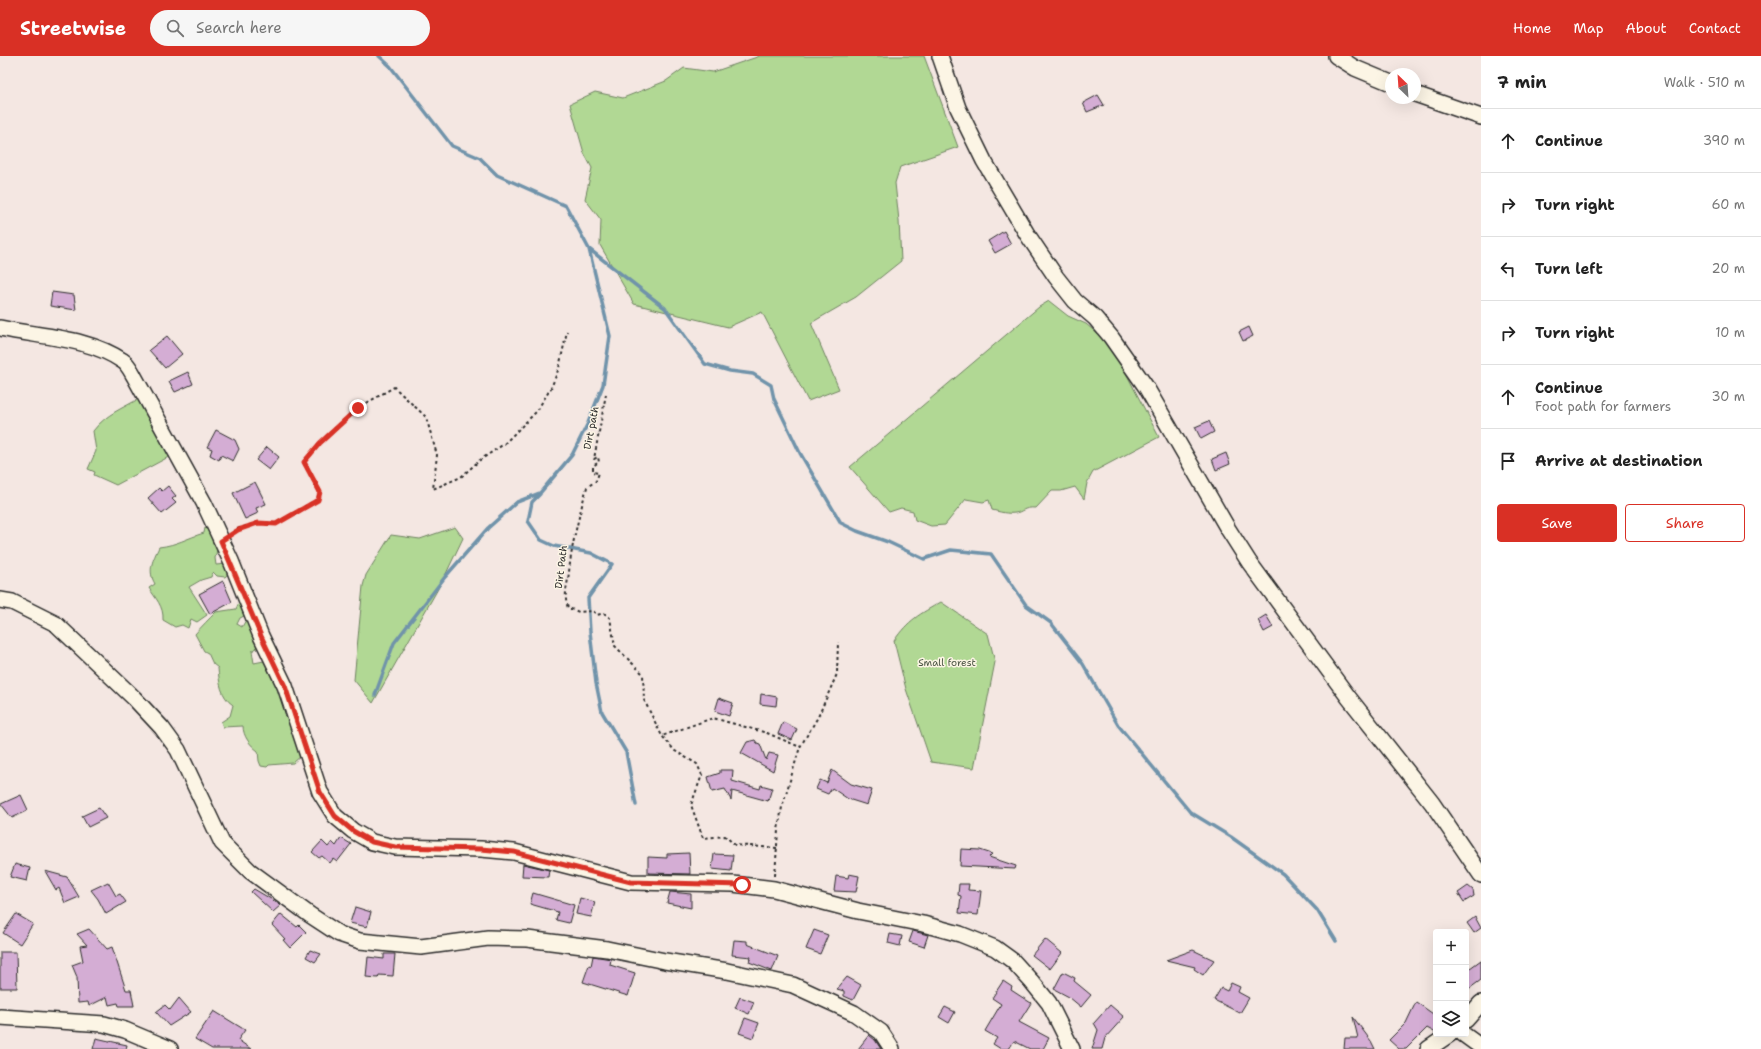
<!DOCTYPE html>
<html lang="en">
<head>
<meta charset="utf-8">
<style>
	:root { --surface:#fff; --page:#f6f6f6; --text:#222; --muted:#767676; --line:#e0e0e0; --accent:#d93025 }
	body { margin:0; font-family:"Shantell Sans",sans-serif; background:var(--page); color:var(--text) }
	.controls { position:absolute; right:12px; bottom:12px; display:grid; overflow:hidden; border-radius:4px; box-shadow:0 4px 16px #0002 }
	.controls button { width:36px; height:36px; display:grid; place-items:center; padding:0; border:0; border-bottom:1px solid var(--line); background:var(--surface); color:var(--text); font:20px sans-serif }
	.compass { position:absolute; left:1385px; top:12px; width:36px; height:36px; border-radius:50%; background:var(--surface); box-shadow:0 4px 16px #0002; rotate:335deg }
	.stop { position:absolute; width:12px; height:12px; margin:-9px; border:3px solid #d93025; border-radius:50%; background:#fff }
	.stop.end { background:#d93025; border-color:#fff; box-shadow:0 1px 4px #0008 }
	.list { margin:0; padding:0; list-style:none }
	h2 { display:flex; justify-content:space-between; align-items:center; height:52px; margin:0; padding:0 16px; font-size:17px }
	h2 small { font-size:13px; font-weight:400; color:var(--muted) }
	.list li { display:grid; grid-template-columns:26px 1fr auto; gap:12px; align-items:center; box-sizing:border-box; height:64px; padding:0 16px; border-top:1px solid var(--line) }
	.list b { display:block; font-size:15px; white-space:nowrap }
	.list p { margin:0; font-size:13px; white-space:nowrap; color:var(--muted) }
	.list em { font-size:13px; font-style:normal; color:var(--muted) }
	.actions { display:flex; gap:8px; padding:12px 16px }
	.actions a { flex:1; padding:9px 0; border:1px solid var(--accent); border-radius:4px; text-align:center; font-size:14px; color:var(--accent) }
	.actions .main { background:var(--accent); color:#fff }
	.icon { flex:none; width:22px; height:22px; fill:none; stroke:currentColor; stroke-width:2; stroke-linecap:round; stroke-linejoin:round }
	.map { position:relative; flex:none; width:1481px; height:993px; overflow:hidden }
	header { display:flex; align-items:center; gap:24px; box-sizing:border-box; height:56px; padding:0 20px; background:var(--accent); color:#fff }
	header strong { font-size:19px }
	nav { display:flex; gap:22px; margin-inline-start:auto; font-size:14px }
	.search { width:280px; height:36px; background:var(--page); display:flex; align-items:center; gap:10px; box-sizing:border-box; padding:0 14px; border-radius:22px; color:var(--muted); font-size:15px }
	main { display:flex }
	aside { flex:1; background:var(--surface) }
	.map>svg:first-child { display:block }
</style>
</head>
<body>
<header>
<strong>Streetwise</strong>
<div class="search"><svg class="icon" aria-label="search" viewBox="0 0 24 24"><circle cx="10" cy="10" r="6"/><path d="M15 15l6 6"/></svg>Search here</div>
<nav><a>Home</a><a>Map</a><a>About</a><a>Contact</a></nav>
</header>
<main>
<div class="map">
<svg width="1481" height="993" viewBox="0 0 1481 993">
	<rect width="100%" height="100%" fill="#f4e7e2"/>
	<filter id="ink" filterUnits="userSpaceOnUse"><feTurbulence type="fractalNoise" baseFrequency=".025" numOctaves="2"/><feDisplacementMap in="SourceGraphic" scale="8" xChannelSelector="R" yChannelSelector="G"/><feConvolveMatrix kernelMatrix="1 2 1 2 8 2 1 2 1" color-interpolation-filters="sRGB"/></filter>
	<g filter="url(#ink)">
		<path fill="#b1d894" stroke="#6e8260" d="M 760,0 L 924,0 L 958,91 L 900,111 L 895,127 L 899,165 L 901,205 L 856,241 L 811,267 L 839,333 L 808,345 L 762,256 L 728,271 L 634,248 L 600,189 L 601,164 L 585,143 L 592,112 L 584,97 L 570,48 L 595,36 L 623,42 L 666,25 L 684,12 L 713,16 Z
			M 1049,245 L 1068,260 L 1086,268 L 1112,290 L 1159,381 L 1093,416 L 1087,427 L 1084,443 L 1075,431 L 1061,435 L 1052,435 L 1036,452 C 1023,451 1023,456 1015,457 C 1007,458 1000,456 992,454 L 989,444 L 983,446 L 966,443 L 945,469 L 931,470 L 915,464 L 913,455 L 901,452 L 889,456 L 850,411 L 1039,251 Z
			M 140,342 L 176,397 L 116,429 L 94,419 L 95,416 L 88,413 L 96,395 L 93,375 C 107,357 122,353 140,342 Z
			M 455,471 L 463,482 L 443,524 L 373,647 L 354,624 L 363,530 L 366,519 L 391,479 L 420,483 Z
			M 205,472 L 214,479 L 212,485 L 217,494 L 215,502 L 216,509 L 226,508 L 232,513 L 225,521 L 217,520 L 213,516 L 211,521 L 201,524 L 189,531 L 207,559 L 197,566 L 191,563 L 188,572 L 182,569 L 175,571 L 163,564 C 164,550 155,542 149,532 L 155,528 C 147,514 153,504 159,491 C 177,489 187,482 204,477 Z
			M 240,544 L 250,557 L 240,562 L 237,568 L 242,571 L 247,562 L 263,588 L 252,595 L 254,607 L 264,605 L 274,613 L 302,699 L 293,707 L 269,709 L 267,711 L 261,710 L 259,705 L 258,695 C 250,689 243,680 243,670 L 223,671 L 221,666 L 230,660 L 233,649 C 221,641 219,626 218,612 L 213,608 L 208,597 L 204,595 L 195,578 C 202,570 209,563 216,556 L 236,553 Z
			M 941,546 L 988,578 L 995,606 L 974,712 L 931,706 L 906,633 L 894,585 C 908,564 920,558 941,546 Z"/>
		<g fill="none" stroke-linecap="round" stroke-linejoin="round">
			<path stroke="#7093aa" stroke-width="3.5" d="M 589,193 L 665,252 L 705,308 L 730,315 L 753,318 L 771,329 L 774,343 L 800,397 L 841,467 L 857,475 L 888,486 L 924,503 L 951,494 L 991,498 L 1026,549 L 1051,567 L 1083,608 L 1118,669 L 1190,756 L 1231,781 L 1283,818 L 1317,854 L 1336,885
				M 540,438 L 532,446 L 528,465 L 541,484 L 554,490 L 591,497 L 612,508 L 588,542 L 590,576 L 596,627 L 602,656 L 626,696 L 636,749
				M 375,639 L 394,587 L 445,521 L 488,472 L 517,446 L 540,437 L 572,399 L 588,367 L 603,329 L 610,280 L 589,193 L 566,150 L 497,119 L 480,102 L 452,90 L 390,10 L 379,0"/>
		</g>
		<path fill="#d4add4" stroke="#2b2b2b" d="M 1098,39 L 1104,49 L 1087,56 L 1083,47 Z
			M 1004,175 L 1011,188 L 995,197 L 988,185 Z
			M 52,236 L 74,239 L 76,254 L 50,250 Z
			M 1249,271 L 1253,280 L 1243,285 L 1239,276 Z
			M 167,280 L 182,298 L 165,312 L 149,294 Z
			M 188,316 L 193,328 L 175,336 L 169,325 Z
			M 1209,365 L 1214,376 L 1201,383 L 1195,371 Z
			M 216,374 L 235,384 L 239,393 L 233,405 L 221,399 L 219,404 L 210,399 L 212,393 L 207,391 Z
			M 267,391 L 279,401 L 269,414 L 256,404 Z
			M 1226,397 L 1230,408 L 1216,414 L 1212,403 Z
			M 255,426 L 266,448 L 256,452 L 258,457 L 245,463 L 233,437 Z
			M 168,430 L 176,440 L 172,443 L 176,447 L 162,458 L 148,442 L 159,432 L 162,435 Z
			M 223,525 L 232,546 L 210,558 L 199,538 Z
			M 1266,559 L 1273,571 L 1264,576 L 1258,564 Z
			M 761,638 L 777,641 L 776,650 L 760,648 Z
			M 719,642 L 733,647 L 729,660 L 715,655 Z
			M 783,666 L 797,673 L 792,684 L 778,678 Z
			M 755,684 L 757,687 L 760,688 L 766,704 L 769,697 L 778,699 L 773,715 L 741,697 L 747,686 Z
			M 720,714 L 733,714 L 732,725 L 760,733 L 761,729 L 772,732 L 768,745 L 732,735 L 731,744 L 725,733 L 712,736 L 708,721 L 720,717 Z
			M 832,714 L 851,728 L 872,734 L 867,749 L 848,743 L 832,732 L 828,738 L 816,733 L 820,724 L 827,727 Z
			M 21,739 L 28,754 L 12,762 L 1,748 Z
			M 99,752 L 106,762 L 88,771 L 82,760 Z
			M 341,782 L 351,788 L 337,806 L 333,803 L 330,807 L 322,800 L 319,802 L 312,796 L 322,785 L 328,791 L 332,786 L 336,790 Z
			M 961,793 L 980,794 L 992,798 L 989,801 L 1016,810 L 1015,813 L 960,810 Z
			M 689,797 L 690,818 L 648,817 L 648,801 L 667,802 L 667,798 Z
			M 714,798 L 733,799 L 731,815 L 712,813 Z
			M 15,808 L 30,812 L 27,825 L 10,821 Z
			M 523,808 L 549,814 L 548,821 L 522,820 Z
			M 45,815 L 67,821 L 79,841 L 65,847 L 59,832 L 56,834 Z
			M 849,818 L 859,820 L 856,836 L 834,835 L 836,820 L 848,822 Z
			M 108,826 L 116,840 L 120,838 L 126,846 L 106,858 L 98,843 L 91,834 Z
			M 959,828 L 969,828 L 968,834 L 981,835 L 978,859 L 959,857 L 961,840 L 958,839 Z
			M 1468,830 L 1473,834 L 1474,840 L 1464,846 L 1458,837 Z
			M 254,833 L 281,849 L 273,856 L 251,836 Z
			M 670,836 L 691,838 L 691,852 L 667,847 Z
			M 533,837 L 574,849 L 569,867 L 556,864 L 558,856 L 530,848 Z
			M 580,842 L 595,846 L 591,861 L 576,858 Z
			M 355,851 L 371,856 L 367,871 L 350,867 Z
			M 16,858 L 33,868 L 20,888 L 3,877 Z
			M 281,858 L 297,871 L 299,869 L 306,876 L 290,892 L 283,884 L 285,883 L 272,869 Z
			M 1475,861 L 1481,872 L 1474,877 L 1467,867 Z
			M 89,873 L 107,893 L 112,891 L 126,934 L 131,934 L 134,950 L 119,950 L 118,947 L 109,949 L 107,941 L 89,950 L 88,946 L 78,947 L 77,921 L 72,909 L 83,905 L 80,890 L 87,889 L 77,878 Z
			M 814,874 L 828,879 L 820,898 L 806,893 Z
			M 913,875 L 928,879 L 924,891 L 909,886 Z
			M 890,878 L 902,880 L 900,890 L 888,887 Z
			M 1045,883 L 1062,897 L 1050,913 L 1032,899 Z
			M 734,884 L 747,885 L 747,888 L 778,900 L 772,915 L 749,906 L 751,901 L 732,899 Z
			M 310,894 L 321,898 L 315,906 L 306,901 Z
			M 1193,894 L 1214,904 L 1203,919 L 1194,913 L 1195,911 L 1166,904 Z
			M 0,896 L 16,896 L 17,932 L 0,932 Z
			M 384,898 L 395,898 L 393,920 L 379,919 L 378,922 L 366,921 L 368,901 L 384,903 Z
			M 593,900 L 611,903 L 610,909 L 635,917 L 628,940 L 583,926 L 589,909 L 591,910 Z
			M 1481,904 L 1481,924 L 1466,935 L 1466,915 Z
			M 1063,916 L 1075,922 L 1074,925 L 1091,939 L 1081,951 L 1069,941 L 1054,933 Z
			M 847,921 L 861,929 L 853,944 L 844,940 L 844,935 L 837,933 Z
			M 1003,925 L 1012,931 L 1011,934 L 1031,947 L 1019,966 L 1049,982 L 1043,993 L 1030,993 L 1014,985 L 1009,993 L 1001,993 L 993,988 L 997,982 L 985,975 L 1001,948 L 992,942 Z
			M 1231,927 L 1240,931 L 1238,936 L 1249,942 L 1240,957 L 1214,944 L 1221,932 L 1227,935 Z
			M 740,941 L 754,946 L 749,958 L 735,952 Z
			M 179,942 L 191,956 L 169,970 L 156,956 L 165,949 L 170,954 Z
			M 1416,946 L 1436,960 L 1436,977 L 1427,972 L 1406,993 L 1399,993 L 1389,984 L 1406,967 Z
			M 1110,949 L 1124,961 L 1105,982 L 1102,993 L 1092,993 L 1098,974 L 1094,967 Z
			M 945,951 L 955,956 L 949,967 L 939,961 Z
			M 214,955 L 245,974 L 238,984 L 251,993 L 212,993 L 195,983 Z
			M 1353,961 L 1371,985 L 1375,993 L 1344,993 L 1345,982 L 1358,982 Z
			M 745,962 L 759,967 L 753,982 L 739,977 Z
			M 869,979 L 875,984 L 881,993 L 858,993 Z
			M 96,982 L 127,989 L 126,993 L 93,993 Z"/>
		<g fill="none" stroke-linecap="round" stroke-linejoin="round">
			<g stroke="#2b2b2b" stroke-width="18">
				<path id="minor" d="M 940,0 L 958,52 L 984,105 L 1027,178 L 1056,221 L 1075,245 L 1095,262 L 1111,281 L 1146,331 L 1228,473 L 1249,506 L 1349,642 L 1432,747 L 1481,819
					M 1336,0 L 1355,12 L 1391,27
					M 1415,38 L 1481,61
					M 0,272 C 40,281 88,281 123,305 C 128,308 131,315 134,320 L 204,447 L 231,505 L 261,580 L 285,630 L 320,736 L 335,760 L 353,775 L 372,786 L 395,791 L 481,793 L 514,796 L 631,826 L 733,828 L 774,833 L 858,855 L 923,868 L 960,878 L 995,892 L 1013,905 L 1032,926 L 1049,947 L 1072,993
					M 0,544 L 12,546 L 56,568 L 134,642 L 162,672 L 178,694 L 222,787 L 250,815 L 310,859 L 339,878 L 360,885 L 421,891 L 488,882 L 527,883 L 607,893 L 665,905 L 727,915 L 793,929 L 854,957 L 881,976 L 892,993
					M 0,961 L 104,968 L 125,974 L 170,993
					M 1466,964 L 1481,947
					M 1463,978 L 1481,991
					M 1428,993 L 1450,978"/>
			</g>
			<path stroke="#2b2b2b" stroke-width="2" stroke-dasharray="3 3" stroke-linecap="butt" d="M 606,338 L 594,403 L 598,401 L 599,406 L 593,410 L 593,416 L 599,417 L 596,425 L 587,431 C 579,460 572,486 569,516 C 568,528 563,539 568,552 L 579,556 L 593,555 L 597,559 L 604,557 L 610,562 L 615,590 L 643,618 L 644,644 L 662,680
				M 233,477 L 238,473 L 258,467 L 276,468 L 317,444 L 320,436 L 304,406 L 320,387 L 358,352 L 394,331 L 426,361 L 437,399 L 433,433 L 461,421 L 480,404 L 504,388 L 536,356 L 551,332 L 559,312 L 567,275
				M 777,792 L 735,789 L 725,780 L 703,782 L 691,749 L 702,719 L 697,708 L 675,695 L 662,680 L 713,662 L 767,677 L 800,691
				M 775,820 L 778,774 L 782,751 L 800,691 L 818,661 L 837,618 L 838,586"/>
			<use href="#minor" stroke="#fcf5e5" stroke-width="15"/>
		</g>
	</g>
	<g fill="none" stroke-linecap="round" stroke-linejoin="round" filter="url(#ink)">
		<path stroke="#d93025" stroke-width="5" d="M 358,352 L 320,387 L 304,406 L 320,436 L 318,444 L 276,468 L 258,467 L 238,474 L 221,485 L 261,580 L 285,630 L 320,736 L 335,760 L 353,775 L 372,786 L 395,791 L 481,793 L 514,796 L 631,826 L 742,829"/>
	</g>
	<g text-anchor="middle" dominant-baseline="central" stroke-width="3" stroke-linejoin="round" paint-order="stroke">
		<g font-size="10" fill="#2b2b2b" stroke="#fcf5e5">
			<text transform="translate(591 372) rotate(-79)">Dirt path</text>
			<text transform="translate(561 511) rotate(-83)">Dirt Path</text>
		</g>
		<g font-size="10" fill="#4c5645" stroke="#fcf5e5">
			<text x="947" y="606">Small forest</text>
		</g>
	</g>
</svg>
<div class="controls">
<button>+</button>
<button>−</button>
<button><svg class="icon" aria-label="layers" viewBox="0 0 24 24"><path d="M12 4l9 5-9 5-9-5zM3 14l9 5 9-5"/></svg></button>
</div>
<svg class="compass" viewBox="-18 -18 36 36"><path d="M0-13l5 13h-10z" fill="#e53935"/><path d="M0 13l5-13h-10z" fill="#767676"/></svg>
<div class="stop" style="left:742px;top:829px"></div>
<div class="stop end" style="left:358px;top:352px"></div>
</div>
<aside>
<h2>7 min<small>Walk · 510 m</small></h2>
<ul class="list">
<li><svg class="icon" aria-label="ahead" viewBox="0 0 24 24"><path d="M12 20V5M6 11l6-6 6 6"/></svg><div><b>Continue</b></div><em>390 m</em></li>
<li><svg class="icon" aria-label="right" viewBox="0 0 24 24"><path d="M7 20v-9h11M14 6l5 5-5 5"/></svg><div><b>Turn right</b></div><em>60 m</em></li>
<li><svg class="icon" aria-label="left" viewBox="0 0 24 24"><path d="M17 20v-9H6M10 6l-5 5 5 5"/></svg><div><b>Turn left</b></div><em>20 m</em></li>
<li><svg class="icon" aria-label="right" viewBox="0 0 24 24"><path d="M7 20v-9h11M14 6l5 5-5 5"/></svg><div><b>Turn right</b></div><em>10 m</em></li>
<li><svg class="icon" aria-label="ahead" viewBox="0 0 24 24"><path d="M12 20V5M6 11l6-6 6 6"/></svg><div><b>Continue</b><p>Foot path for farmers</p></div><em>30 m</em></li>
<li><svg class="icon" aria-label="arrive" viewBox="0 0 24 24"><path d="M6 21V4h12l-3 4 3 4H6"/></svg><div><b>Arrive at destination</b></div></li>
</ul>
<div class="actions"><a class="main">Save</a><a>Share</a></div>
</aside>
</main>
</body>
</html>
